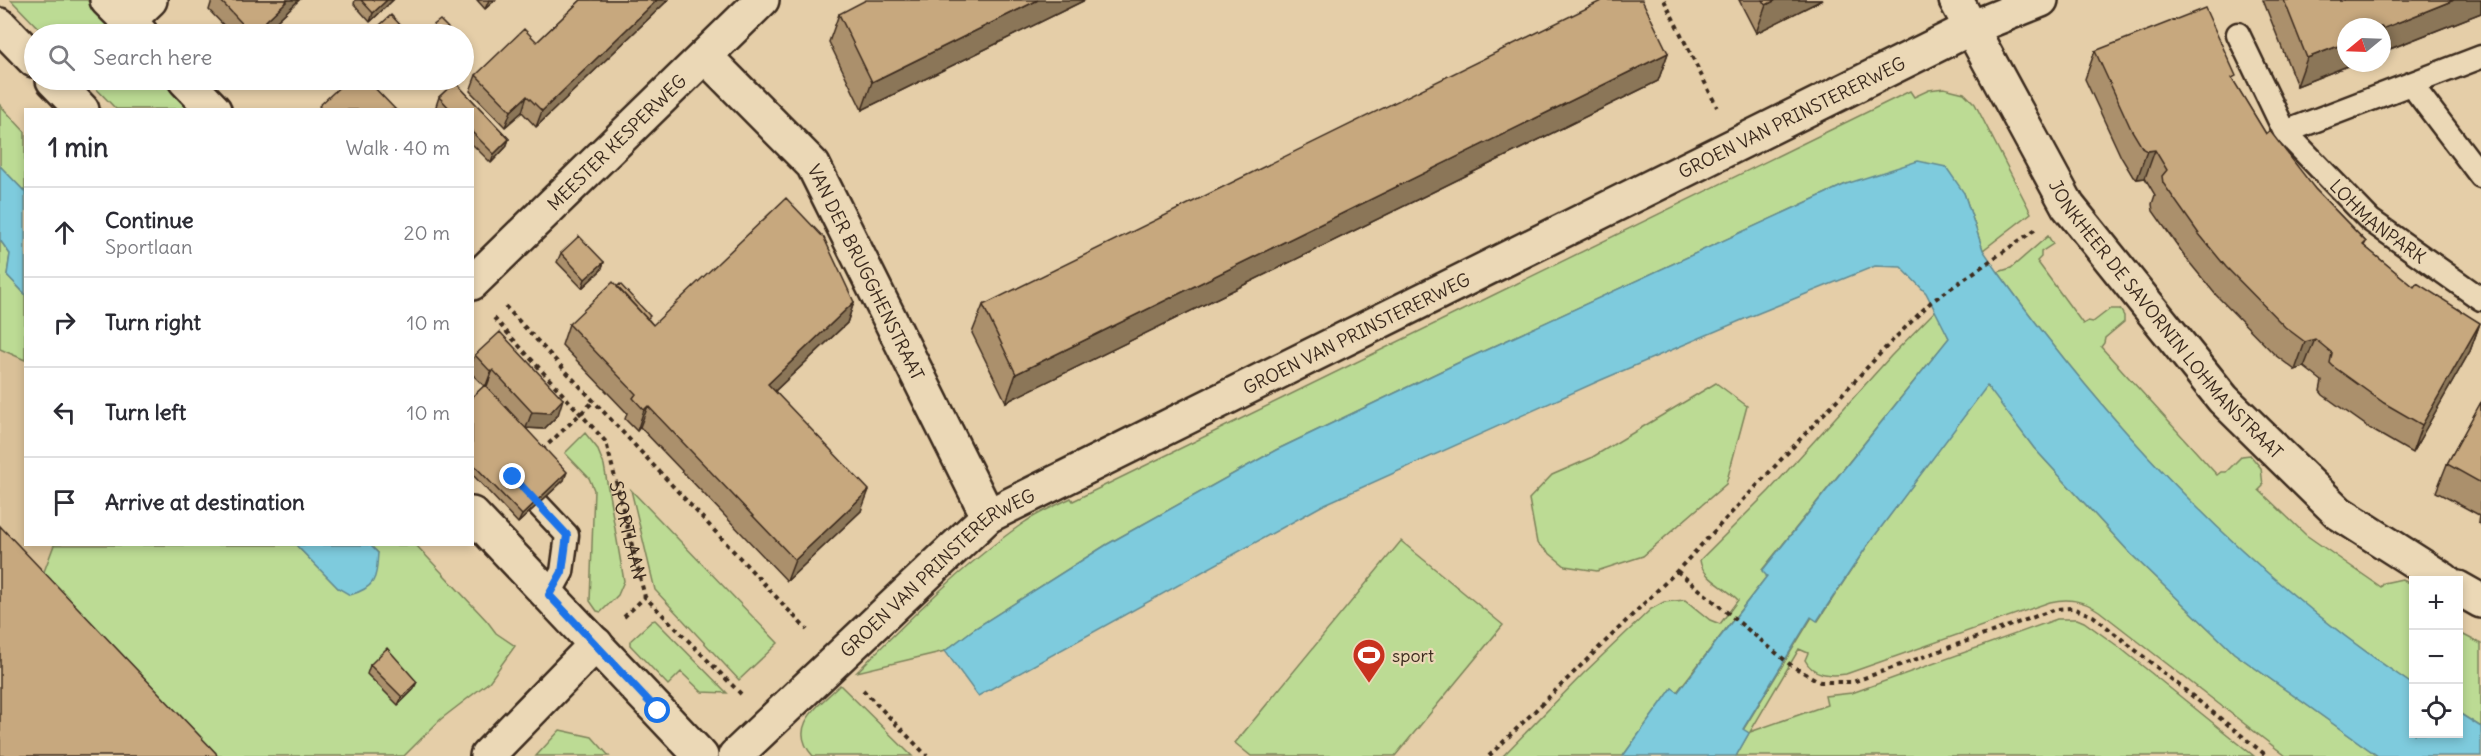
<!DOCTYPE html>
<html lang="en">
<head>
<meta charset="utf-8">
<style>
	:root { --surface:#fff; --page:#f2f2f3; --text:#2b2b33; --muted:#7c7c81; --line:#e1e1e2 }
	body { margin:0; font-family:Delius,sans-serif; background:var(--page); color:var(--text) }
	.controls { position:absolute; right:18px; bottom:18px; display:grid; overflow:hidden; border-radius:0px; box-shadow:0 3px 9px #0003 }
	.controls button { width:54px; height:54px; display:grid; place-items:center; padding:0; border:0; border-bottom:2px solid var(--line); background:var(--surface); color:var(--text); font:30px sans-serif }
	.compass { position:absolute; left:2337px; top:18px; width:54px; height:54px; border-radius:50%; background:var(--surface); box-shadow:0 3px 9px #0003; rotate:251deg }
	.stop { position:absolute; width:18px; height:18px; margin:-14px; border:4px solid #1a73e8; border-radius:50%; background:#fff }
	.stop.end { background:#1a73e8; border-color:#fff; box-shadow:0 2px 6px #0008 }
	.list { margin:0; padding:0; list-style:none }
	h2 { display:flex; justify-content:space-between; align-items:center; height:78px; margin:0; padding:0 24px; font-size:26px }
	h2 small { font-size:20px; font-weight:400; color:var(--muted) }
	.list li { display:grid; grid-template-columns:39px 1fr auto; gap:18px; align-items:center; box-sizing:border-box; height:90px; padding:0 24px; border-top:2px solid var(--line) }
	.list b { display:block; font-size:22px; white-space:nowrap }
	.list p { margin:0; font-size:20px; white-space:nowrap; color:var(--muted) }
	.list em { font-size:20px; font-style:normal; color:var(--muted) }
	.icon { flex:none; width:33px; height:33px; fill:none; stroke:currentColor; stroke-width:2; stroke-linecap:round; stroke-linejoin:round }
	.map { position:relative; flex:none; width:2481px; height:756px; overflow:hidden }
	.search { position:absolute; background:var(--surface); box-shadow:0 3px 9px #0003; left:24px; top:24px; width:450px; height:66px; display:flex; align-items:center; gap:15px; box-sizing:border-box; padding:0 21px; border-radius:33px; color:var(--muted); font-size:22px }
	.panel { position:absolute; background:var(--surface); box-shadow:0 3px 9px #0003; left:24px; top:108px; width:450px; height:438px; border-radius:0px }
	.map>svg:first-child { display:block }
</style>
</head>
<body>
<div class="map">
<svg width="2481" height="756" viewBox="0 0 2481 756">
	<rect width="100%" height="100%" fill="#e5cea8"/>
	<filter id="ink" filterUnits="userSpaceOnUse"><feTurbulence type="fractalNoise" baseFrequency=".0167" numOctaves="2"/><feDisplacementMap in="SourceGraphic" scale="12" xChannelSelector="R" yChannelSelector="G"/><feConvolveMatrix kernelMatrix="1 2 1 2 8 2 1 2 1" color-interpolation-filters="sRGB"/></filter>
	<g filter="url(#ink)">
		<path fill="#d9c098" d="M 0,349 L 25,360 L 26,544 L 54,545 L 42,577 L 0,756 Z"/>
		<path fill="#bcdb94" stroke="#7c8259" stroke-width="1.5" d="M 11,0 L 87,0 L 120,34 L 44,34 Z
			M 88,80 L 163,80 L 192,109 L 116,109 Z
			M 1944,88 L 1964,93 L 1975,104 L 2031,213 L 1983,250 L 1964,193 L 1846,184 L 1460,362 L 1276,450 L 1106,545 L 974,629 L 945,651 L 857,672 C 908,620 962,566 1022,524 C 1037,513 1055,506 1071,498 L 1073,501 L 1910,91 L 1914,97 L 1929,90 Z
			M 0,105 L 25,132 L 25,192 L 0,166 Z
			M 2048,236 L 2053,244 L 2041,252 L 2041,257 L 2037,261 L 2083,324 L 2088,321 L 2093,322 L 2110,309 L 2120,309 L 2124,316 L 2124,322 L 2105,338 L 2104,343 L 2101,347 L 2217,475 L 2221,472 L 2226,472 L 2242,456 L 2250,455 L 2261,468 L 2263,486 L 2259,490 L 2306,535 L 2381,587 L 2384,583 L 2402,579 L 2413,586 L 2413,685 C 2246,573 2116,435 1998,272 L 2011,268 Z
			M 0,240 L 10,254 L 7,275 L 25,294 L 25,360 L 0,349 Z
			M 1936,310 L 1949,338 L 1762,570 L 1767,576 L 1677,692 L 1672,688 L 1623,756 L 1503,756 L 1583,674 L 1651,609 L 1664,602 L 1685,600 L 1710,620 L 1720,624 L 1738,600 C 1728,588 1702,579 1700,560 L 1769,491 L 1891,356 Z
			M 1716,383 L 1747,406 L 1726,484 L 1643,556 L 1597,571 L 1565,566 L 1537,543 L 1529,499 L 1552,475 L 1591,458 Z
			M 1987,385 L 2034,448 L 2131,554 L 2234,653 L 2378,756 L 2286,756 L 2099,611 C 2083,600 2068,598 2050,602 L 1846,674 C 1831,676 1813,676 1805,660 L 1808,653 L 1799,649 L 1750,732 L 1827,705 L 1825,696 L 1852,693 L 2057,619 L 2077,619 L 2084,622 L 2119,647 L 2254,756 L 1736,756 L 1749,733 L 1743,730 L 1812,617 L 1818,621 L 1867,546 Z
			M 585,433 L 597,448 L 604,465 L 624,581 L 618,595 L 601,612 L 597,611 L 590,601 L 594,490 L 589,478 L 565,453 Z
			M 631,490 L 778,643 L 739,680 L 655,590 Z
			M 1401,541 L 1503,625 L 1395,756 L 1251,756 L 1235,743 Z
			M 54,545 L 296,545 L 338,588 L 378,553 L 370,545 L 416,545 L 487,621 L 496,633 L 515,646 L 489,682 L 441,719 L 404,756 L 211,756 L 42,577 Z
			M 655,620 L 727,693 L 702,692 L 681,672 L 668,685 L 630,645 L 630,641 L 652,621 Z
			M 2458,632 L 2481,644 L 2481,727 L 2459,713 Z
			M 840,685 L 912,756 L 813,756 C 786,726 819,706 840,685 Z
			M 560,730 L 592,737 L 609,756 L 536,756 Z"/>
		<path fill="#7ecbdd" stroke="#638b91" stroke-width="1.5" d="M 1918,161 L 1946,167 L 1964,193 L 1983,250 L 1998,272 C 2116,435 2246,572 2413,685 L 2414,734 L 2458,734 L 2459,713 L 2481,727 L 2481,756 L 2378,756 L 2234,653 L 2131,554 L 2034,448 L 1987,386 L 1867,546 L 1817,621 L 1811,617 L 1743,729 L 1749,733 L 1736,756 L 1623,756 L 1672,688 L 1678,692 L 1767,576 L 1762,571 L 1949,338 L 1926,293 L 1901,267 L 1875,266 L 1749,317 L 1601,380 L 1325,504 L 978,696 L 945,651 L 974,629 L 1106,545 L 1276,450 L 1460,362 L 1846,184 Z
			M 0,166 L 25,192 L 25,294 L 7,275 L 10,254 L 0,240 Z
			M 296,545 L 370,545 L 378,553 C 376,578 377,587 350,595 L 338,588 Z"/>
		<g fill="none" stroke-linecap="round" stroke-linejoin="round">
			<g stroke="#3b2a1e" stroke-width="27">
				<g id="lane">
					<path id="s2" d="M 2238,34 L 2285,132 L 2370,220 L 2481,299"/>
					<path d="M 2411,84 L 2481,176"/>
					<path d="M 2285,132 L 2481,57"/>
					<path d="M 517,482 L 567,535 L 562,572 L 549,595"/>
				</g>
			</g>
			<g stroke="#3b2a1e" stroke-width="38">
				<g id="street">
					<path d="M 107,0 L 141,34"/>
					<path id="s3" d="M 1956,0 L 2068,206 L 2223,399 L 2339,513 L 2444,580"/>
					<path d="M 128,21 L 150,0"/>
					<path id="s4" d="M 705,56 L 813,165 L 988,516"/>
					<path d="M 185,80 L 214,110"/>
					<path id="s5" d="M 472,283 L 762,0"/>
					<path d="M 2458,588 L 2481,601"/>
					<path d="M 487,756 L 596,644"/>
					<path id="s6" d="M 735,756 L 988,516 L 1971,28 L 2041,0"/>
				</g>
			</g>
			<g stroke="#3b2a1e" stroke-width="38">
				<path id="secondary" d="M 0,25 L 34,60
					M 53,80 L 82,110
					M 472,514 L 701,756"/>
			</g>
			<g stroke="#3b2a1e" stroke-width="4" stroke-dasharray="4.5 4.5" stroke-linecap="butt">
				<path d="M 1664,0 L 1717,107"/>
				<path d="M 505,306 L 807,630"/>
				<path id="s1" d="M 494,318 L 606,442 L 645,597 L 741,694"/>
				<path d="M 542,450 L 594,401"/>
				<path d="M 1677,571 L 1792,666 L 1820,682 L 1853,682 L 2056,609 L 2072,608 L 2093,616 L 2267,756"/>
				<path d="M 624,617 L 645,597"/>
				<path d="M 863,690 L 927,756"/>
				<path d="M 1489,756 L 1677,571 L 1891,342 L 1931,302 L 2036,229"/>
			</g>
			<use href="#lane" stroke="#ebd8b6" stroke-width="22"/>
			<use href="#street" stroke="#ebd8b6" stroke-width="33"/>
			<use href="#secondary" stroke="#ebd8b6" stroke-width="33"/>
		</g>
		<path fill="#ab906c" stroke="#3b2a1e" stroke-width="1.5" d="M 212,0 L 299,0 L 263,34 L 232,34 L 209,10 Z
			M 355,0 L 393,0 L 370,22 L 354,4 Z
			M 477,0 L 495,0 L 485,9 Z
			M 581,0 L 668,0 L 536,127 L 522,112 L 505,127 L 470,91 L 476,75 L 537,42 Z
			M 1085,0 L 862,110 L 829,42 L 839,14 Z
			M 1739,0 L 1822,0 L 1756,33 Z
			M 2263,0 L 2481,0 L 2481,13 L 2297,86 Z
			M 2095,51 L 2234,82 L 2266,134 L 2315,189 L 2366,242 L 2364,246 L 2414,287 L 2480,323 L 2470,351 L 2412,453 L 2374,431 L 2323,395 L 2320,391 L 2322,381 L 2304,367 L 2295,370 L 2275,355 L 2216,295 L 2189,262 L 2153,211 L 2152,204 L 2155,195 L 2145,178 L 2137,179 L 2133,177 L 2121,157 L 2085,79 Z
			M 1668,53 L 1658,81 L 1006,402 L 972,333 L 983,305 Z
			M 455,82 L 509,139 L 506,147 L 491,163 L 472,144 L 472,110 L 439,110 L 436,106 L 439,97 Z
			M 561,253 L 604,262 L 601,270 L 582,288 L 557,262 Z
			M 854,302 L 847,323 L 775,391 L 861,511 L 787,581 L 640,427 L 637,431 L 625,419 L 627,413 L 562,345 L 569,324 L 649,320 L 653,325 Z
			M 475,355 L 558,415 L 544,429 L 526,428 L 564,480 L 518,523 L 472,474 L 472,397 L 484,386 L 472,374 L 472,363 Z
			M 2481,403 L 2481,525 L 2478,523 L 2479,515 L 2436,492 L 2447,464 Z
			M 370,665 L 413,690 L 398,705 L 367,674 Z"/>
		<path fill="#8b7658" stroke="#3b2a1e" stroke-width="1.5" d="M 288,0 L 299,0 L 263,34 L 252,34 Z
			M 387,0 L 393,0 L 370,22 L 373,13 Z
			M 489,0 L 495,0 L 485,9 Z
			M 657,0 L 668,0 L 536,127 L 542,111 Z
			M 1038,0 L 1085,0 L 862,110 L 872,82 Z
			M 1776,0 L 1822,0 L 1756,33 L 1766,5 Z
			M 2454,0 L 2481,0 L 2481,13 L 2382,52 L 2382,29 Z
			M 2346,43 L 2346,63 L 2355,63 L 2297,86 L 2307,58 Z
			M 1668,53 L 1658,81 L 1006,402 L 1016,374 Z
			M 527,96 L 522,112 L 505,127 L 511,111 Z
			M 509,139 L 506,147 L 491,163 L 494,154 Z
			M 2155,150 L 2145,178 L 2137,179 L 2147,151 Z
			M 604,262 L 601,270 L 582,288 L 585,279 Z
			M 854,302 L 847,323 L 760,405 L 768,384 Z
			M 2480,323 L 2470,351 L 2412,453 L 2422,425 Z
			M 2315,339 L 2304,367 L 2295,370 L 2305,342 Z
			M 493,370 L 487,386 L 485,388 L 491,372 Z
			M 563,399 L 558,415 L 544,429 L 526,428 L 532,412 Z
			M 648,406 L 640,427 L 637,431 L 644,410 Z
			M 567,472 L 564,480 L 518,523 L 522,515 Z
			M 869,490 L 861,511 L 787,581 L 795,560 Z
			M 417,682 L 413,690 L 398,705 L 402,697 Z"/>
		<path fill="#c7a87e" stroke="#3b2a1e" stroke-width="1.5" d="M 220,0 L 288,0 L 252,34 Z
			M 361,0 L 387,0 L 373,13 Z
			M 581,0 L 657,0 L 542,111 L 527,96 L 511,111 L 476,75 L 524,29 L 537,42 Z
			M 866,0 L 1038,0 L 872,82 L 839,14 Z
			M 1603,0 L 1642,0 L 1668,53 L 1016,374 L 983,305 Z
			M 1763,0 L 1776,0 L 1766,5 Z
			M 2284,0 L 2454,0 L 2382,29 L 2382,27 L 2346,27 L 2346,43 L 2307,58 Z
			M 2205,8 L 2236,76 L 2232,78 L 2266,134 L 2270,131 L 2315,189 L 2366,242 L 2363,245 L 2414,287 L 2417,283 L 2480,323 L 2422,425 L 2384,403 L 2334,367 L 2330,363 L 2332,353 L 2315,339 L 2305,342 L 2285,327 L 2226,267 L 2199,234 L 2163,183 L 2162,176 L 2167,170 L 2155,150 L 2147,151 L 2143,149 L 2131,129 L 2095,51 Z
			M 391,15 L 405,30 L 401,34 L 370,34 Z
			M 440,20 L 454,34 L 429,34 L 426,31 Z
			M 347,80 L 367,80 L 396,110 L 322,110 L 319,106 Z
			M 455,82 L 509,139 L 494,154 L 472,132 L 472,110 L 451,110 L 439,97 Z
			M 786,198 L 824,238 L 854,302 L 768,384 L 869,490 L 795,560 L 648,406 L 644,410 L 633,398 L 636,394 L 569,324 L 613,282 L 653,325 Z
			M 579,236 L 604,262 L 585,279 L 561,253 Z
			M 620,284 L 650,316 L 647,319 L 617,287 Z
			M 500,332 L 563,399 L 550,413 L 532,412 L 493,370 L 491,372 L 475,355 Z
			M 485,385 L 567,472 L 522,515 L 472,463 L 472,397 Z
			M 2481,402 L 2481,483 L 2447,464 Z
			M 0,526 L 216,753 L 217,756 L 0,756 Z
			M 387,648 L 417,682 L 402,697 L 370,665 Z"/>
	</g>
	<g fill="none" stroke-linecap="round" stroke-linejoin="round" filter="url(#ink)">
		<path stroke="#1a73e8" stroke-width="8" d="M 513,477 L 567,535 L 562,572 L 549,595 L 658,711"/>
	</g>
	<defs>
		<g id="stadium-pin" transform="scale(1.725)"><path d="M0 17L-7.5 6A9.5 9.5 0 1 1 7.5 6Z" fill="#c8321e" stroke="#ebd8b6"/><path d="M0-5a6.5 5 0 1 0 0 10a6.5 5 0 1 0 0-10ZM-3.5-1.8h7v3.6h-7Z" fill="#fff"/></g>
	</defs>
	<g fill-rule="evenodd">
		<use href="#stadium-pin" x="1369" y="655"/>
	</g>
	<g text-anchor="middle" dominant-baseline="central" stroke-width="4.5" stroke-linejoin="round" paint-order="stroke">
		<g font-size="18" fill="#3b2a1e" stroke="#ebd8b6">
			<text stroke="none"><textPath href="#s6" startOffset="1246">GROEN VAN PRINSTERERWEG</textPath></text>
			<text stroke="none"><textPath href="#s5" startOffset="202">MEESTER KESPERWEG</textPath></text>
			<text stroke="none"><textPath href="#s2" startOffset="238">LOHMANPARK</textPath></text>
			<text stroke="none"><textPath href="#s4" startOffset="273">VAN DER BRUGGHENSTRAAT</textPath></text>
			<text stroke="none"><textPath href="#s3" startOffset="384">JONKHEER DE SAVORNIN LOHMANSTRAAT</textPath></text>
			<text stroke="none"><textPath href="#s6" startOffset="760">GROEN VAN PRINSTERERWEG</textPath></text>
			<text stroke="none"><textPath href="#s1" startOffset="258">SPORTLAAN</textPath></text>
			<text stroke="none"><textPath href="#s6" startOffset="274">GROEN VAN PRINSTERERWEG</textPath></text>
		</g>
		<g font-size="18" fill="#3b2a1e" stroke="#ebd8b6" text-anchor="start">
			<text x="1392" y="655">sport</text>
		</g>
	</g>
</svg>
<div class="controls">
<button>+</button>
<button>−</button>
<button><svg class="icon" aria-label="locate" viewBox="0 0 24 24"><circle cx="12" cy="12" r="6"/><path d="M12 2v4M12 18v4M2 12h4M18 12h4"/></svg></button>
</div>
<svg class="compass" viewBox="-18 -18 36 36"><path d="M0-13l5 13h-10z" fill="#e53935"/><path d="M0 13l5-13h-10z" fill="#7c7c81"/></svg>
<div class="stop" style="left:658px;top:711px"></div>
<div class="stop end" style="left:513px;top:477px"></div>
<div class="search"><svg class="icon" aria-label="search" viewBox="0 0 24 24"><circle cx="10" cy="10" r="6"/><path d="M15 15l6 6"/></svg>Search here</div>
<section class="panel">
<h2>1 min<small>Walk · 40 m</small></h2>
<ul class="list">
<li><svg class="icon" aria-label="ahead" viewBox="0 0 24 24"><path d="M12 20V5M6 11l6-6 6 6"/></svg><div><b>Continue</b><p>Sportlaan</p></div><em>20 m</em></li>
<li><svg class="icon" aria-label="right" viewBox="0 0 24 24"><path d="M7 20v-9h11M14 6l5 5-5 5"/></svg><div><b>Turn right</b></div><em>10 m</em></li>
<li><svg class="icon" aria-label="left" viewBox="0 0 24 24"><path d="M17 20v-9H6M10 6l-5 5 5 5"/></svg><div><b>Turn left</b></div><em>10 m</em></li>
<li><svg class="icon" aria-label="arrive" viewBox="0 0 24 24"><path d="M6 21V4h12l-3 4 3 4H6"/></svg><div><b>Arrive at destination</b></div></li>
</ul>
</section>
</div>
</body>
</html>
